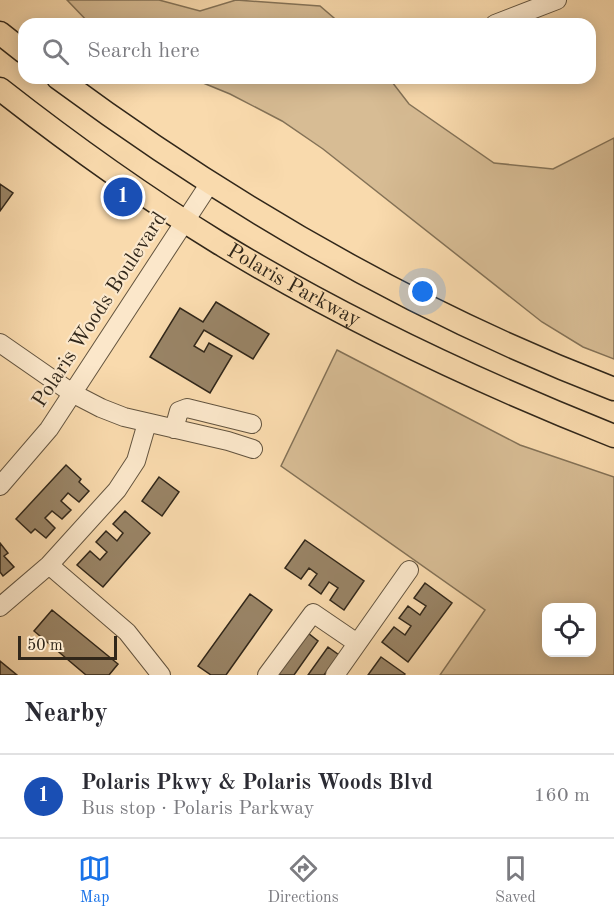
<!DOCTYPE html>
<html lang="en">
<head>
<meta charset="utf-8">
<style>
	:root { --surface:#fff; --page:#f2f2f3; --text:#2b2b33; --muted:#7c7c81; --line:#e1e1e2; --accent:#1a73e8 }
	body { margin:0; font-family:"Old Standard TT",serif; background:var(--page); color:var(--text) }
	.controls { position:absolute; right:18px; bottom:18px; display:grid; overflow:hidden; border-radius:12px; box-shadow:0 3px 15px #0003 }
	.controls button { width:54px; height:54px; display:grid; place-items:center; padding:0; border:0; border-bottom:2px solid var(--line); background:var(--surface); color:var(--text); font:30px sans-serif }
	.scale { position:absolute; left:18px; bottom:15px; width:99px; box-sizing:border-box; padding-left:6px; border:3px solid #31271a; border-top:0; font-size:16px; line-height:21px; white-space:nowrap; color:#31271a; -webkit-text-stroke:4px #fbe7ca; paint-order:stroke }
	.you { position:absolute; left:423px; top:292px; width:21px; height:21px; margin:-15px; border:4px solid #fff; border-radius:50%; background:#1a73e8; box-shadow:0 0 0 9px #1a73e833 }
	.badge { display:grid; place-items:center; width:39px; height:39px; border-radius:50%; background:var(--accent); color:#fff; font-size:20px; font-weight:700 }
	.pin { position:absolute; translate:-50% -50%; border:3px solid #fff; box-shadow:0 2px 6px #0006 }
	.list { margin:0; padding:0; list-style:none }
	h2 { display:flex; justify-content:space-between; align-items:center; height:78px; margin:0; padding:0 24px; font-size:26px }
	h2 small { font-size:20px; font-weight:400; color:var(--muted) }
	.list li { display:grid; grid-template-columns:39px 1fr auto; gap:18px; align-items:center; box-sizing:border-box; height:84px; padding:0 24px; border-top:2px solid var(--line) }
	.list b { display:block; font-size:22px; white-space:nowrap }
	.list p { margin:0; font-size:20px; white-space:nowrap; color:var(--muted) }
	.list em { font-size:20px; font-style:normal; color:var(--muted) }
	.icon { flex:none; width:33px; height:33px; fill:none; stroke:currentColor; stroke-width:2; stroke-linecap:round; stroke-linejoin:round }
	.map { position:relative; flex:none; width:614px; height:675px; overflow:hidden }
	.search { position:absolute; background:var(--surface); box-shadow:0 3px 15px #0003; left:18px; right:18px; top:18px; height:66px; display:flex; align-items:center; gap:15px; box-sizing:border-box; padding:0 21px; border-radius:18px; color:var(--muted); font-size:22px }
	.sheet { height:162px; background:var(--surface) }
	nav { display:flex; justify-content:space-around; align-items:center; box-sizing:border-box; height:84px; border-top:2px solid var(--line); background:var(--surface); font-size:16px; color:var(--muted) }
	nav a { display:grid; justify-items:center; gap:3px }
	nav .on { color:var(--accent) }
	.map>svg:first-child { display:block }
</style>
</head>
<body>
<div class="map">
<svg width="614" height="675" viewBox="0 0 614 675">
	<rect width="100%" height="100%" fill="#f9daad"/>
	<filter id="stains"><feTurbulence type="fractalNoise" baseFrequency=".00333" numOctaves="4"/><feColorMatrix values="0 0 0 0 .2 0 0 0 0 .09 0 0 0 0 .02 0 0 0 .5 -.17"/></filter>
	<radialGradient id="worn" r=".72"><stop offset=".6" stop-color="#630" stop-opacity="0"/><stop offset="1" stop-color="#630" stop-opacity=".3"/></radialGradient>
	<path fill="#d7bc94" stroke="#847257" stroke-width="1.5" fill-rule="evenodd" d="M 67,0 L 159,0 L 200,11 L 236,0 L 320,6 L 341,24 L 90,24 Z
		M 191,78 L 389,78 L 409,104 L 494,163 L 553,169 L 614,138 L 614,359 L 583,347 L 542,322 L 323,149 L 282,121 L 230,94 Z
		M 337,350 L 520,445 L 614,477 L 614,675 L 440,675 L 485,610 L 281,466 ZM 546,608 L 592,608 L 592,652 L 546,652 Z"/>
	<path fill="#998466" stroke="#31271a" stroke-width="1.5" d="M 0,184 L 13,193 L 0,211 Z
		M 216,302 L 269,334 L 253,359 L 204,330 L 194,346 L 204,352 L 209,343 L 232,356 L 210,393 L 150,357 L 180,308 L 203,322 Z
		M 66,465 L 81,479 L 79,482 L 89,491 L 79,502 L 68,493 L 61,501 L 71,510 L 62,519 L 52,511 L 45,518 L 55,528 L 46,538 L 35,529 L 31,533 L 16,519 Z
		M 159,477 L 179,492 L 162,516 L 142,501 Z
		M 125,511 L 150,533 L 103,587 L 77,565 L 90,551 L 100,560 L 107,552 L 96,542 L 106,531 L 117,541 L 123,533 L 113,524 Z
		M 305,540 L 364,581 L 344,610 L 330,600 L 338,588 L 329,582 L 321,594 L 309,585 L 317,574 L 309,568 L 301,579 L 285,568 Z
		M 0,543 L 8,553 L 4,556 L 14,567 L 3,576 L 0,572 Z
		M 425,583 L 452,603 L 408,662 L 382,642 L 394,627 L 405,635 L 411,626 L 399,618 L 408,606 L 420,615 L 426,606 L 414,598 Z
		M 250,594 L 272,610 L 226,675 L 211,675 L 198,666 Z
		M 52,610 L 118,664 L 109,675 L 86,675 L 34,631 Z
		M 308,633 L 318,641 L 294,675 L 278,675 Z
		M 328,647 L 339,655 L 324,675 L 308,675 Z
		M 381,657 L 405,674 L 404,675 L 368,675 Z
		M 0,661 L 17,675 L 0,675 Z"/>
	<g fill="none" stroke-linecap="round" stroke-linejoin="round">
		<g stroke="#63543f" stroke-width="20">
			<path id="minor" d="M 495,24 L 557,0
				M 0,343 L 72,393 L 101,408 L 124,417 L 228,441 L 253,449
				M 174,429 L 179,411 L 187,408 L 252,424
				M 0,486 L 49,429 L 210,183
				M 49,565 L 127,632 L 161,675
				M 0,607 L 49,565 L 117,490 L 136,461 L 147,423
				M 267,675 L 313,613 L 357,643
				M 335,675 L 409,570"/>
		</g>
		<g stroke="#31271a" stroke-width="25">
			<g id="major">
				<path d="M 0,33 L 24,52"/>
				<path d="M 58,78 C 230,205 414,312 614,389"/>
				<path id="s1" d="M 0,89 C 70,144 143,196 219,243 C 344,319 478,382 614,436"/>
			</g>
		</g>
		<use href="#minor" stroke="#fbe7ca" stroke-width="18"/>
		<use href="#major" stroke="#f9daad" stroke-width="22"/>
	</g>
	<g text-anchor="middle" dominant-baseline="central" stroke-width="4.5" stroke-linejoin="round" paint-order="stroke">
		<g font-size="21" fill="#31271a" stroke="#fbe7ca">
			<text stroke="none"><textPath href="#s1" startOffset="354">Polaris Parkway</textPath></text>
			<text transform="translate(100 310) rotate(-57)">Polaris Woods Boulevard</text>
		</g>
	</g>
	<rect width="100%" height="100%" filter="url(#stains)"/>
	<rect width="100%" height="100%" fill="url(#worn)"/>
</svg>
<div class="controls">
<button><svg class="icon" aria-label="locate" viewBox="0 0 24 24"><circle cx="12" cy="12" r="6"/><path d="M12 2v4M12 18v4M2 12h4M18 12h4"/></svg></button>
</div>
<div class="scale">50 m</div>
<div class="you"></div>
<div class="pin badge" style="left:123px;top:197px;background:#1a4fb4">1</div>
<div class="search"><svg class="icon" aria-label="search" viewBox="0 0 24 24"><circle cx="10" cy="10" r="6"/><path d="M15 15l6 6"/></svg>Search here</div>
</div>
<section class="sheet">
<h2>Nearby<small></small></h2>
<ul class="list">
<li><span class="badge" style="background:#1a4fb4">1</span><div><b>Polaris Pkwy &amp; Polaris Woods Blvd</b><p>Bus stop · Polaris Parkway</p></div><em>160 m</em></li>
</ul>
</section>
<nav>
<a class="on"><svg class="icon" aria-label="map" viewBox="0 0 24 24"><path d="M3 6l6-2 6 2 6-2v14l-6 2-6-2-6 2zM9 4v14M15 6v14"/></svg>Map</a>
<a><svg class="icon" aria-label="directions" viewBox="0 0 24 24"><path d="M12 3l9 9-9 9-9-9zM9 14v-3h6M13 9l2 2-2 2"/></svg>Directions</a>
<a><svg class="icon" aria-label="saved" viewBox="0 0 24 24"><path d="M7 4h10v16l-5-4-5 4z"/></svg>Saved</a>
</nav>
</body>
</html>
